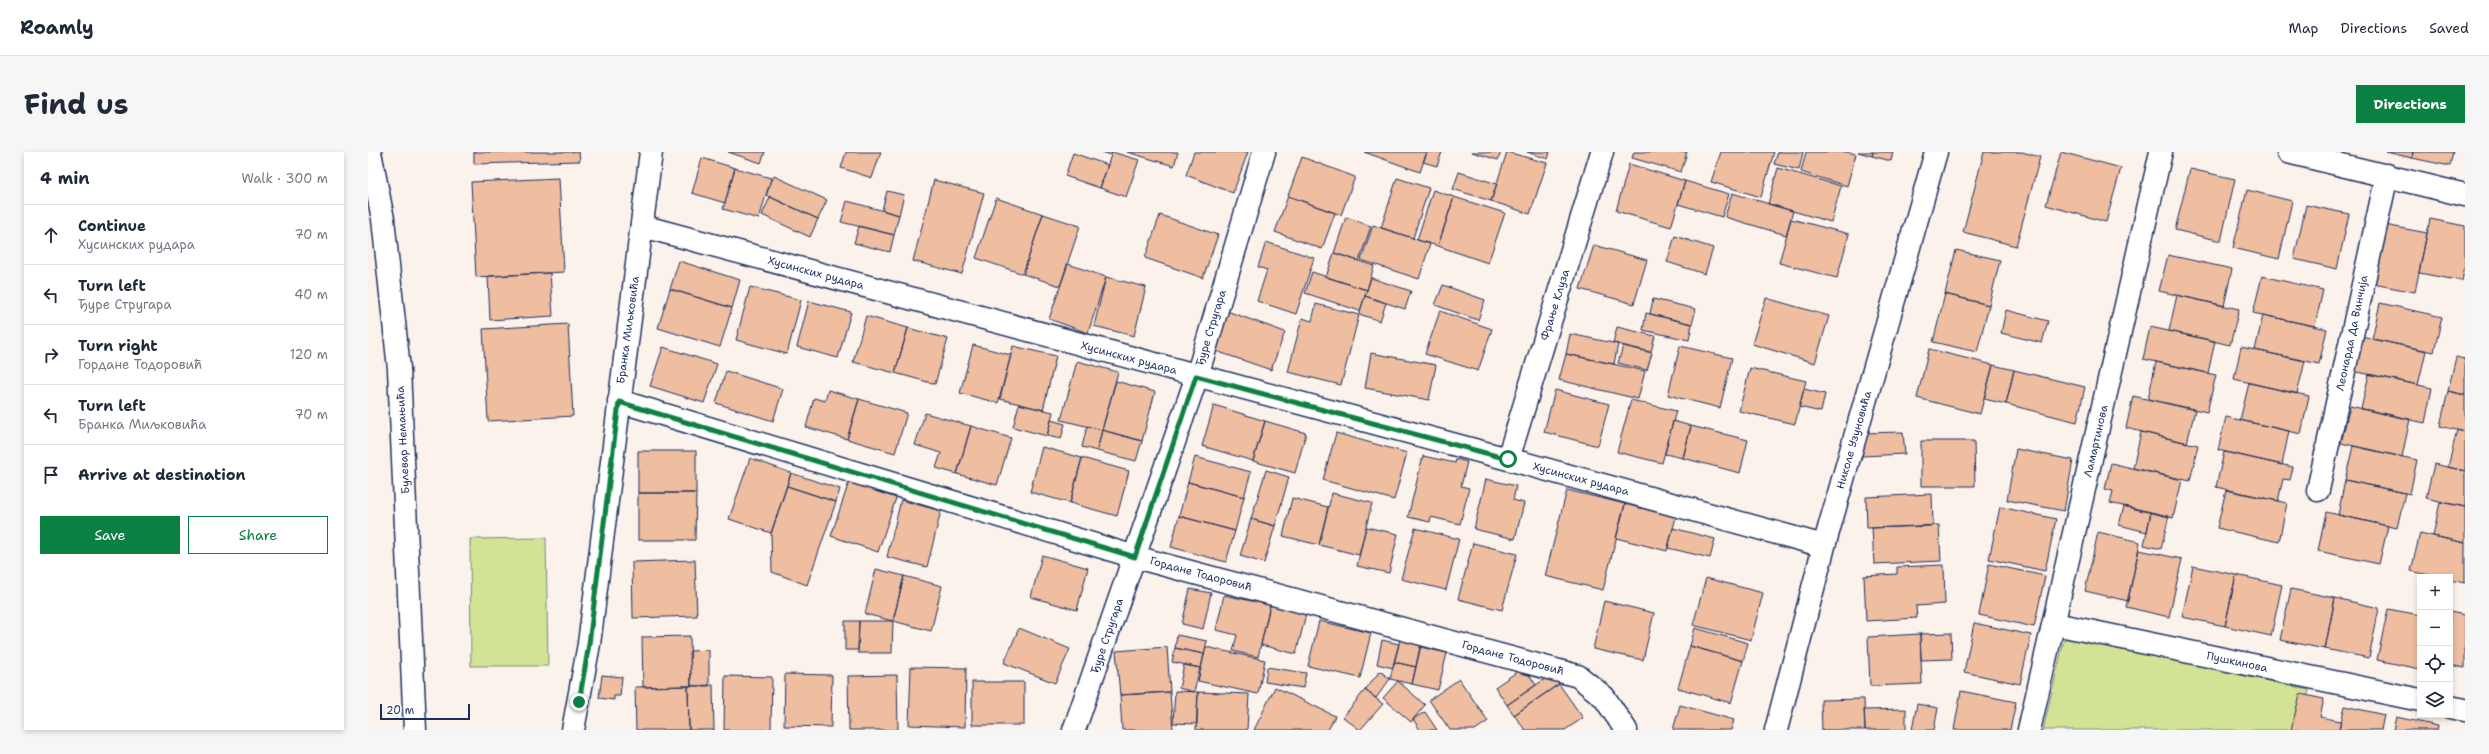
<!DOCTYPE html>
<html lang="en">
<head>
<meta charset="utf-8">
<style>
	:root { --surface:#fff; --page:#f6f6f7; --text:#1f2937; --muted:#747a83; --line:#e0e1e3; --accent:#0b8043 }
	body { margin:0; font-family:"Shantell Sans",sans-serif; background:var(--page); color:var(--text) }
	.controls { position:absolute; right:12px; bottom:12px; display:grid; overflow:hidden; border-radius:0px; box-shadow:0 2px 6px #0003 }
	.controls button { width:36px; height:36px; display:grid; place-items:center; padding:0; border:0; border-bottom:1px solid var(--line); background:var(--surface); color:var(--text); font:20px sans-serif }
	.scale { position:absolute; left:12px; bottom:10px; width:90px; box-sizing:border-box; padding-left:4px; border:2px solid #1b2f5e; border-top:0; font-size:11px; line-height:14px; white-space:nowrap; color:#1b2f5e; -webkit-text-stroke:3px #fff; paint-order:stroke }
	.stop { position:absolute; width:12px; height:12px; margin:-9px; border:3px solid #0b8043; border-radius:50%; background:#fff }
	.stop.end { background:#0b8043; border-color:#fff; box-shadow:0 1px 4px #0008 }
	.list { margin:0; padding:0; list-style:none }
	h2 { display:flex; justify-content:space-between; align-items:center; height:52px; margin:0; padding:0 16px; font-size:17px }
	h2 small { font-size:13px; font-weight:400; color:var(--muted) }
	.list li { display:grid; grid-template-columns:26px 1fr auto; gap:12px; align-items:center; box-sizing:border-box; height:60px; padding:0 16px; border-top:1px solid var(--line) }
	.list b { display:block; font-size:15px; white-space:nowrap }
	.list p { margin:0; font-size:13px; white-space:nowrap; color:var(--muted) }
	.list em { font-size:13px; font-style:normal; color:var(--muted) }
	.actions { display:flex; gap:8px; padding:12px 16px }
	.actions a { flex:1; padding:9px 0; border:1px solid var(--accent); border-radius:0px; text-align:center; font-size:14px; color:var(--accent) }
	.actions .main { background:var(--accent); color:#fff }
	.icon { flex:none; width:22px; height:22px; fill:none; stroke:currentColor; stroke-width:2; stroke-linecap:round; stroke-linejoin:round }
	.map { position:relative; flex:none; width:2097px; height:578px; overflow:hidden; border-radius:0px }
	header { display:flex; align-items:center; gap:24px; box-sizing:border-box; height:56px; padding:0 20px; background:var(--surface); border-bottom:1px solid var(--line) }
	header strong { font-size:19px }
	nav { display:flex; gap:22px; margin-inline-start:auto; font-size:14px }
	.intro { display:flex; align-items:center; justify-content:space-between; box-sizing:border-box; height:96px; padding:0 24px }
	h1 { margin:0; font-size:28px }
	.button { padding:10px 18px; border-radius:0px; background:var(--accent); color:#fff; font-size:14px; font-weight:700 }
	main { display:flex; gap:24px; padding:0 24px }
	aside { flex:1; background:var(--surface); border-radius:0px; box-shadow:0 2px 6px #0003 }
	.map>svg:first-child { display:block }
</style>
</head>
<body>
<header>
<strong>Roamly</strong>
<nav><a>Map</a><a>Directions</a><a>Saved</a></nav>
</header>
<div class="intro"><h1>Find us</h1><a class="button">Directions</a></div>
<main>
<aside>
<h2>4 min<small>Walk · 300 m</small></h2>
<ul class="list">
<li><svg class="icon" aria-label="ahead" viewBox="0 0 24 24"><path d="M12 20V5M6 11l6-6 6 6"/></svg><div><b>Continue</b><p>Хусинских рудара</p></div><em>70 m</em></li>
<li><svg class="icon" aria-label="left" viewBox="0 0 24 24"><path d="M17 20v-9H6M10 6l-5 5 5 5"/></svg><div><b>Turn left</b><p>Ђуре Стругара</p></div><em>40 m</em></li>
<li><svg class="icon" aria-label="right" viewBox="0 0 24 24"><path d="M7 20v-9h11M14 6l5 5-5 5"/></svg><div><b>Turn right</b><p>Гордане Тодоровић</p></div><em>120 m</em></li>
<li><svg class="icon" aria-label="left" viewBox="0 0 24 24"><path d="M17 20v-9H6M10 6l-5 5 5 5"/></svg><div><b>Turn left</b><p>Бранка Миљковића</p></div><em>70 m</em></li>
<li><svg class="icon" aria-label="arrive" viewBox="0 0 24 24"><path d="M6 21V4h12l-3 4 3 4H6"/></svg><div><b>Arrive at destination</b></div></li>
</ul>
<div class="actions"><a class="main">Save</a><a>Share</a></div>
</aside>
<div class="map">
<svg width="2097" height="578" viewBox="0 0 2097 578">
	<rect width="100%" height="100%" fill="#fcf2ec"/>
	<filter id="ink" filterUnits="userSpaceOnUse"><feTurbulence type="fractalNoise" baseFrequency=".025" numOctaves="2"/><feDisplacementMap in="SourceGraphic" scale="8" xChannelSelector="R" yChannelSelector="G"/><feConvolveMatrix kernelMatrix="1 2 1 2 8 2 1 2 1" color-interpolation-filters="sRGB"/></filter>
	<g filter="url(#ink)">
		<path fill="#d2e396" stroke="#76897a" d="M 178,386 L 180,514 L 103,514 L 102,387 Z
			M 1697,484 L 1941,538 L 1932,578 L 1675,578 Z"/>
		<path fill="#efbda0" stroke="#1b2f5e" d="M 106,0 L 211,0 L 212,9 L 106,12 Z
			M 360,0 L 397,0 L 393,11 Z
			M 478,0 L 513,0 L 504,26 L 473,16 Z
			M 734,0 L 744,0 L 743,3 Z
			M 744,0 L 771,8 L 758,45 L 732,36 Z
			M 759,0 L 810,0 L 806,14 Z
			M 826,0 L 880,0 L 865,41 L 818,23 Z
			M 996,0 L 1059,0 L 1052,20 Z
			M 1059,0 L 1074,0 L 1069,14 L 1055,10 Z
			M 1104,0 L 1133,0 L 1130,8 Z
			M 1139,0 L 1179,11 L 1162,62 L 1123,49 Z
			M 1159,0 L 1182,0 L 1180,7 Z
			M 1266,0 L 1319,0 L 1313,20 L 1264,6 Z
			M 1353,0 L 1406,0 L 1393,45 L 1343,30 Z
			M 1410,0 L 1435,0 L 1431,18 L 1406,12 Z
			M 1438,0 L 1480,0 L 1488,2 L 1479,34 L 1433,20 Z
			M 1490,0 L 1505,0 L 1504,4 Z
			M 1505,0 L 1525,0 L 1523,9 L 1504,4 Z
			M 1616,0 L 1654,0 L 1672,5 L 1648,94 L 1595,80 Z
			M 1693,0 L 1753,16 L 1738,70 L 1678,53 Z
			M 2018,0 L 2045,0 L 2044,6 Z
			M 2045,0 L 2085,0 L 2082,14 L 2044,6 Z
			M 705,1 L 740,13 L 732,36 L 697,24 Z
			M 934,5 L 987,25 L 973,63 L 920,44 Z
			M 334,6 L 367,16 L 357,51 L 324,41 Z
			M 1261,12 L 1317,29 L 1303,75 L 1248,59 Z
			M 367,16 L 403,26 L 391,67 L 355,57 Z
			M 1410,16 L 1473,34 L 1463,70 L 1400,52 Z
			M 1822,17 L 1867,27 L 1853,89 L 1807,78 Z
			M 1091,20 L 1129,32 L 1123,49 L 1085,37 Z
			M 406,24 L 459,48 L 450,67 L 398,43 Z
			M 191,26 L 196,120 L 108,125 L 103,30 Z
			M 1029,26 L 1061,36 L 1045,86 L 1013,76 Z
			M 566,28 L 616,41 L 594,122 L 545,109 Z
			M 1317,29 L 1361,42 L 1354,65 L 1310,52 Z
			M 1065,38 L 1086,45 L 1070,94 L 1049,88 Z
			M 1879,38 L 1924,49 L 1911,107 L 1865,96 Z
			M 519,39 L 536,43 L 531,63 L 514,58 Z
			M 1364,41 L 1425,59 L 1418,83 L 1357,65 Z
			M 920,44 L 967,61 L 954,97 L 907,80 Z
			M 402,45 L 450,67 L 442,85 L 394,63 Z
			M 1086,45 L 1137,61 L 1120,111 L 1070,94 Z
			M 628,46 L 675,62 L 655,122 L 608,106 Z
			M 479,49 L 531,63 L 526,83 L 473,70 Z
			M 1938,53 L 1981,62 L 1969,117 L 1926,107 Z
			M 675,62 L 712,74 L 692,134 L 655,122 Z
			M 792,63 L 850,83 L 835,126 L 777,106 Z
			M 978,65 L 1003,74 L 991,109 L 966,101 Z
			M 1423,67 L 1481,82 L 1469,126 L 1411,111 Z
			M 2062,67 L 2097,74 L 2097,113 L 2094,129 L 2051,121 Z
			M 1005,73 L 1062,92 L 1051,127 L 993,108 Z
			M 2017,73 L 2059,81 L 2047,140 L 2005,132 Z
			M 491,74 L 526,83 L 522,100 L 486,91 Z
			M 1307,84 L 1345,96 L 1337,122 L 1299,110 Z
			M 898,90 L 946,106 L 928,162 L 889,149 L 899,118 L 890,115 Z
			M 1226,93 L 1279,108 L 1266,152 L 1212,137 Z
			M 1588,98 L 1632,108 L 1621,153 L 1577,142 Z
			M 966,101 L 1006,114 L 999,138 L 958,125 Z
			M 1800,103 L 1864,117 L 1856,154 L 1791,139 Z
			M 311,109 L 372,128 L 364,156 L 302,137 Z
			M 700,112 L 738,125 L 720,181 L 681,167 Z
			M 944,120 L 999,138 L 992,159 L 937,141 Z
			M 182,121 L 185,164 L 122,168 L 120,124 Z
			M 1894,124 L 1955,138 L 1947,174 L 1885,161 Z
			M 738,125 L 778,135 L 766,184 L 726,174 Z
			M 1003,126 L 1043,139 L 1037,157 L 997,144 Z
			M 1075,133 L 1117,148 L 1110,168 L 1067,153 Z
			M 382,135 L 433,148 L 419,202 L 368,188 Z
			M 302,137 L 364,156 L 352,195 L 290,176 Z
			M 1577,142 L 1621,153 L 1609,200 L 1565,190 Z
			M 1809,143 L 1871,157 L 1862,193 L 1801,179 Z
			M 997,144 L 1018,151 L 1012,169 L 991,162 Z
			M 1398,146 L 1461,164 L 1447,211 L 1384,192 Z
			M 1285,147 L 1328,157 L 1324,172 L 1282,162 Z
			M 441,149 L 483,160 L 470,206 L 429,195 Z
			M 2012,151 L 2074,165 L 2066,200 L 2004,187 Z
			M 948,152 L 991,163 L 973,233 L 920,220 L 934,166 L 944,169 Z
			M 856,158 L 917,180 L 903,218 L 842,197 Z
			M 1638,158 L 1680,169 L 1674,191 L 1633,181 Z
			M 1072,159 L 1124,177 L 1110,219 L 1057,202 Z
			M 1278,161 L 1324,172 L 1321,188 L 1275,178 Z
			M 1895,163 L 1959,177 L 1951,212 L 1887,198 Z
			M 498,164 L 540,176 L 527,221 L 485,210 Z
			M 200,172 L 205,264 L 120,269 L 115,177 Z
			M 1249,175 L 1287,184 L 1283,200 L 1245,191 Z
			M 1782,175 L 1847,189 L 1840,221 L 1775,207 Z
			M 540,176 L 580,187 L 567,232 L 527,221 Z
			M 1202,182 L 1250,192 L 1246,212 L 1198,202 Z
			M 1993,184 L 2058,199 L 2050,233 L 1985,219 Z
			M 605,193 L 643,203 L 630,251 L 592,241 Z
			M 645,194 L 688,204 L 675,258 L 632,247 Z
			M 1255,194 L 1284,201 L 1279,218 L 1250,211 Z
			M 1312,194 L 1364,206 L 1352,256 L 1300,243 Z
			M 295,195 L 349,212 L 336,251 L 282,234 Z
			M 1873,195 L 1937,209 L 1929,242 L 1866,227 Z
			M 1561,197 L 1625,213 L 1612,262 L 1549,246 Z
			M 1003,201 L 1068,213 L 1061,248 L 997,236 Z
			M 1198,202 L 1277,219 L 1270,247 L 1191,228 Z
			M 2088,205 L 2097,207 L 2097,243 L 2080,239 Z
			M 709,209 L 750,220 L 734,278 L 693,268 Z
			M 1788,210 L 1848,223 L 1839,260 L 1780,247 Z
			M 1625,213 L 1646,218 L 1638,252 L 1616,247 Z
			M 1382,216 L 1438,229 L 1427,272 L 1371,259 Z
			M 1646,218 L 1717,235 L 1709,270 L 1638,252 Z
			M 358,219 L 415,237 L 405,269 L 348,251 Z
			M 2001,222 L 2064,236 L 2057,271 L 1993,257 Z
			M 748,229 L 787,240 L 774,289 L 734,278 Z
			M 1881,231 L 1941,244 L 1933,282 L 1872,268 Z
			M 1436,237 L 1457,242 L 1453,260 L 1431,255 Z
			M 460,238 L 491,247 L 479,287 L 438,275 L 446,246 L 457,249 Z
			M 1187,238 L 1241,252 L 1230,294 L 1176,280 Z
			M 2080,239 L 2097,243 L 2097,280 L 2072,274 Z
			M 1765,244 L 1827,258 L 1819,291 L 1758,276 Z
			M 491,247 L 539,261 L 527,301 L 479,287 Z
			M 1263,248 L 1308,259 L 1294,311 L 1249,300 Z
			M 651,252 L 685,260 L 679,284 L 645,275 Z
			M 846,253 L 897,269 L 885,309 L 834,294 Z
			M 1982,254 L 2042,267 L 2034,305 L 1973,291 Z
			M 557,261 L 603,274 L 589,322 L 568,316 L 573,301 L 547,293 Z
			M 1858,265 L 1921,279 L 1914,313 L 1850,298 Z
			M 683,268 L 697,272 L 693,287 L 679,284 Z
			M 897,269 L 938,281 L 927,321 L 885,309 Z
			M 1305,269 L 1323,274 L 1315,306 L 1297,302 Z
			M 603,274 L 643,286 L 629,333 L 589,322 Z
			M 719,274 L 734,278 L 729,299 L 714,295 Z
			M 1323,274 L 1380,288 L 1372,321 L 1315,306 Z
			M 734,278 L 774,289 L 768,309 L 729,299 Z
			M 2089,278 L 2097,280 L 2097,319 L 2080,315 Z
			M 1535,280 L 1537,302 L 1494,304 L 1493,281 Z
			M 1773,280 L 1830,293 L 1822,329 L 1765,316 Z
			M 968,281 L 1039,301 L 1026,348 L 955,328 Z
			M 1553,289 L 1606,289 L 1607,334 L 1553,334 Z
			M 1985,294 L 2049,308 L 2042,342 L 1977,328 Z
			M 674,295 L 714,306 L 702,351 L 662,340 Z
			M 1648,297 L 1705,308 L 1696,359 L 1639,348 Z
			M 270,299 L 328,299 L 328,341 L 270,341 Z
			M 1856,300 L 1925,315 L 1922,328 L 1915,327 L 1910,349 L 1848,335 Z
			M 1055,304 L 1087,311 L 1088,307 L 1099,310 L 1093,334 L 1101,336 L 1092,372 L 1063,365 L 1062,370 L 1040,365 Z
			M 827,305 L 883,320 L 876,345 L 820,330 Z
			M 382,306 L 423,321 L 403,381 L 361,367 Z
			M 714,306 L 761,319 L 749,364 L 702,351 Z
			M 1743,311 L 1814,328 L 1805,366 L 1742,351 L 1745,339 L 1737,337 Z
			M 2066,312 L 2097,319 L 2097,355 L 2058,346 Z
			M 898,318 L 921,325 L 907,374 L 883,367 Z
			M 423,321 L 472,337 L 468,350 L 419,334 Z
			M 1118,327 L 1148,334 L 1145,348 L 1156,351 L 1147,387 L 1106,377 Z
			M 1977,328 L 2037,341 L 2029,376 L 1970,363 Z
			M 481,330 L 528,346 L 510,400 L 463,384 Z
			M 820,330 L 876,345 L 867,379 L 811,364 Z
			M 419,334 L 468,350 L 439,433 L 404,420 L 403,382 Z
			M 1199,338 L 1257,352 L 1235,438 L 1177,424 Z
			M 1858,338 L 1919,351 L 1911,390 L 1849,376 Z
			M 270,341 L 328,341 L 327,388 L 270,388 Z
			M 964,341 L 1004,351 L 991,403 L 951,393 Z
			M 1564,342 L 1565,374 L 1499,376 L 1498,345 Z
			M 924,346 L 960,355 L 951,393 L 915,384 Z
			M 533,348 L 573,359 L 559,415 L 519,405 Z
			M 2072,350 L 2097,355 L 2097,391 L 2065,384 Z
			M 1257,352 L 1308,365 L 1299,399 L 1248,386 Z
			M 1756,354 L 1783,360 L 1779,380 L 1751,373 Z
			M 1632,355 L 1688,367 L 1677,419 L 1621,407 Z
			M 1783,360 L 1801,364 L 1793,397 L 1776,393 Z
			M 1958,360 L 2020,374 L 2011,412 L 1950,399 Z
			M 811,364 L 867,379 L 858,410 L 803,395 Z
			M 883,367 L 907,374 L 896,411 L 872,404 Z
			M 1571,373 L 1573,409 L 1506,412 L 1504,376 Z
			M 998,375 L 1030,382 L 1021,421 L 989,414 Z
			M 1047,376 L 1091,387 L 1078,438 L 1033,427 Z
			M 1305,376 L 1347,387 L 1342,406 L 1300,396 Z
			M 1730,380 L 1772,390 L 1760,449 L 1717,439 Z
			M 2052,381 L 2097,391 L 2097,431 L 2082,428 L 2082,425 L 2069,425 L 2043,419 Z
			M 1105,391 L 1149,402 L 1134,458 L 1090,447 Z
			M 1771,398 L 1814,407 L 1801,465 L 1758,455 Z
			M 674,403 L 720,416 L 709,458 L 663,445 Z
			M 327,408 L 329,464 L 265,466 L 264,410 Z
			M 1621,412 L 1677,424 L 1666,475 L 1611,463 Z
			M 1576,413 L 1577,452 L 1548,454 L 1549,466 L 1498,469 L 1496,424 L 1529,422 L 1529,415 Z
			M 1825,414 L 1868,423 L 1857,474 L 1814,465 Z
			M 508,417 L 536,424 L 525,469 L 497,462 Z
			M 1868,423 L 1914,433 L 1903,484 L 1857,474 Z
			M 536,424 L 574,434 L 563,479 L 525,469 Z
			M 1338,426 L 1395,441 L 1383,488 L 1325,473 Z
			M 822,437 L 843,441 L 835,477 L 814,472 Z
			M 1923,437 L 1967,446 L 1957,497 L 1912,488 Z
			M 856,443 L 902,453 L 890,505 L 865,499 L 869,483 L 848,478 Z
			M 1967,446 L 2011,456 L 2001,506 L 1957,497 Z
			M 1236,449 L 1286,461 L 1275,508 L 1225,497 Z
			M 902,453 L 938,462 L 928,502 L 893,493 Z
			M 2020,457 L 2052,463 L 2052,517 L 2009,508 Z
			M 2082,460 L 2097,463 L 2097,516 L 2082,513 Z
			M 477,469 L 491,469 L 490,498 L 477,498 Z
			M 491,469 L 525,469 L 524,501 L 490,501 Z
			M 951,469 L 1003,481 L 992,526 L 940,514 Z
			M 1606,471 L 1663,483 L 1652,532 L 1596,520 Z
			M 651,476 L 702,497 L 687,531 L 636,511 Z
			M 1327,476 L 1380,491 L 1375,509 L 1322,494 Z
			M 1583,481 L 1584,507 L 1553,508 L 1552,482 Z
			M 1552,482 L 1554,532 L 1502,534 L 1500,485 Z
			M 809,483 L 839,489 L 836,502 L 807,496 Z
			M 322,484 L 323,534 L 275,535 L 274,485 Z
			M 1033,484 L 1054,489 L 1048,515 L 1026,510 Z
			M 1014,488 L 1031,492 L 1025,516 L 1009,512 Z
			M 1322,494 L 1375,509 L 1363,551 L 1310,536 Z
			M 799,495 L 802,540 L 752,543 L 748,499 Z
			M 838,495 L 897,508 L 890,542 L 830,529 Z
			M 1052,495 L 1079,501 L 1070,538 L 1044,532 Z
			M 807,496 L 836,502 L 833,516 L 804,510 Z
			M 341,498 L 341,534 L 323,534 L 322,499 Z
			M 1026,510 L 1048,515 L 1044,532 L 1022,527 Z
			M 816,513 L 832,516 L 826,540 L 811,536 Z
			M 543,515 L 598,516 L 597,575 L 541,573 Z
			M 899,515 L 938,521 L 935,536 L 897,530 Z
			M 1156,515 L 1168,533 L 1139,553 L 1127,535 Z
			M 1012,519 L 1022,527 L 1008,546 L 997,538 Z
			M 417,522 L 464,523 L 463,575 L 416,574 Z
			M 1184,522 L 1191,532 L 1146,563 L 1139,553 Z
			M 234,523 L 254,525 L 252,544 L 246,544 L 246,548 L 231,546 Z
			M 529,523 L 530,578 L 481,578 L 480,524 Z
			M 357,524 L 404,525 L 403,578 L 356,578 Z
			M 1091,527 L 1120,569 L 1107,578 L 1082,578 L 1061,548 Z
			M 1030,529 L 1057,553 L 1043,570 L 1015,546 Z
			M 604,530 L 656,530 L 656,573 L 604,573 Z
			M 1191,532 L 1215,566 L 1197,578 L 1157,578 L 1146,563 Z
			M 345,533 L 346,578 L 321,578 L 320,534 Z
			M 320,534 L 321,578 L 268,578 L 267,535 Z
			M 907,535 L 967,564 L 960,578 L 886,578 Z
			M 997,538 L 1015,552 L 992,578 L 975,565 Z
			M 807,539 L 830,540 L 829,572 L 805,571 Z
			M 1593,539 L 1648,550 L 1642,578 L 1586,578 Z
			M 802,540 L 805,578 L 754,578 L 752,543 Z
			M 830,540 L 881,542 L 879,578 L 828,578 Z
			M 1932,542 L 1956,547 L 1952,565 L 1973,569 L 1971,578 L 1923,578 Z
			M 1496,547 L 1497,578 L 1454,578 L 1453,548 Z
			M 1549,552 L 1570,556 L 1566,578 L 1544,578 Z
			M 1312,553 L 1366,568 L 1363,578 L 1305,578 Z
			M 1977,554 L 2016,563 L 2013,578 L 1971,578 Z
			M 1538,557 L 1538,578 L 1497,578 L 1496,558 Z
			M 1057,560 L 1069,578 L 1052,578 L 1045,567 Z
			M 2028,565 L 2070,574 L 2069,578 L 2025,578 Z"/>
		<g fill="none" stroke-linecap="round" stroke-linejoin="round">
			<g stroke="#1b2f5e" stroke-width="25">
				<path id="street" d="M 1920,0 L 2097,43
					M 274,74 L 1140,307 L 1456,394
					M 251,249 L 767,405 L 1210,524 L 1236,545 L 1258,578
					M 1140,307 L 1234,0
					M 1950,338 L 2019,23
					M 1687,472 L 2052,548
					M 2082,555 L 2097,558
					M 706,578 L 829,224 L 896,0
					M 1408,578 L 1456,394 L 1568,0
					M 1661,578 L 1793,0"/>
			</g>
			<g stroke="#1b2f5e" stroke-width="25">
				<path id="secondary" d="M 2,0 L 15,67 L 31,217 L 47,578
					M 205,578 L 221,492 L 283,0"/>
			</g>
			<use href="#street" stroke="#fff" stroke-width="22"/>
			<use href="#secondary" stroke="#fff" stroke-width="22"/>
		</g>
	</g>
	<g fill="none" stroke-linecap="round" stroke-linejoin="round" filter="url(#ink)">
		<path stroke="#0b8043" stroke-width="5" d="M 211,550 L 221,492 L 251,250 L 767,405 L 828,224 L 1140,307"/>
	</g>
	<g text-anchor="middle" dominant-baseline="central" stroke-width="3" stroke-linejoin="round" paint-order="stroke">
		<g font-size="11" fill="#1b2f5e" stroke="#fff">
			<text transform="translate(448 121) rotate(15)">Хусинских рудара</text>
			<text transform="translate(1187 153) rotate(-73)">Фрање Клуза</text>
			<text transform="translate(843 176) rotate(-73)">Ђуре Стругара</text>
			<text transform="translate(260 178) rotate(-82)">Бранка Миљковића</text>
			<text transform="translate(1984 181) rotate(-78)">Леонарда Да Винчија</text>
			<text transform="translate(761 206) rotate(15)">Хусинских рудара</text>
			<text transform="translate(35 288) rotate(-93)">Булевар Немањића</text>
			<text transform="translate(1486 288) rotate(-74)">Николе Узуновића</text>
			<text transform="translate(1728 289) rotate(-77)">Ламартинова</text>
			<text transform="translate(1213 327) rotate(15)">Хусинских рудара</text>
			<text transform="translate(833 422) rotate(15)">Гордане Тодоровић</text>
			<text transform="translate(739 484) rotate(-71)">Ђуре Стругара</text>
			<text transform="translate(1145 506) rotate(15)">Гордане Тодоровић</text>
			<text transform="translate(1869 510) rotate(12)">Пушкинова</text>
		</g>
	</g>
</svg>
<div class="controls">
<button>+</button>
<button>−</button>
<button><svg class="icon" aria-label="locate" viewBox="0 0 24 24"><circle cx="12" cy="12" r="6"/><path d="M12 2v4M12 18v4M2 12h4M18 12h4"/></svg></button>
<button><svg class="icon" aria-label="layers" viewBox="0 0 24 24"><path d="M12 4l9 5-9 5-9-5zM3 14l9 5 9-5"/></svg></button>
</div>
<div class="scale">20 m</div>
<div class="stop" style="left:1140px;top:307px"></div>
<div class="stop end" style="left:211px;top:550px"></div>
</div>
</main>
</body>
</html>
